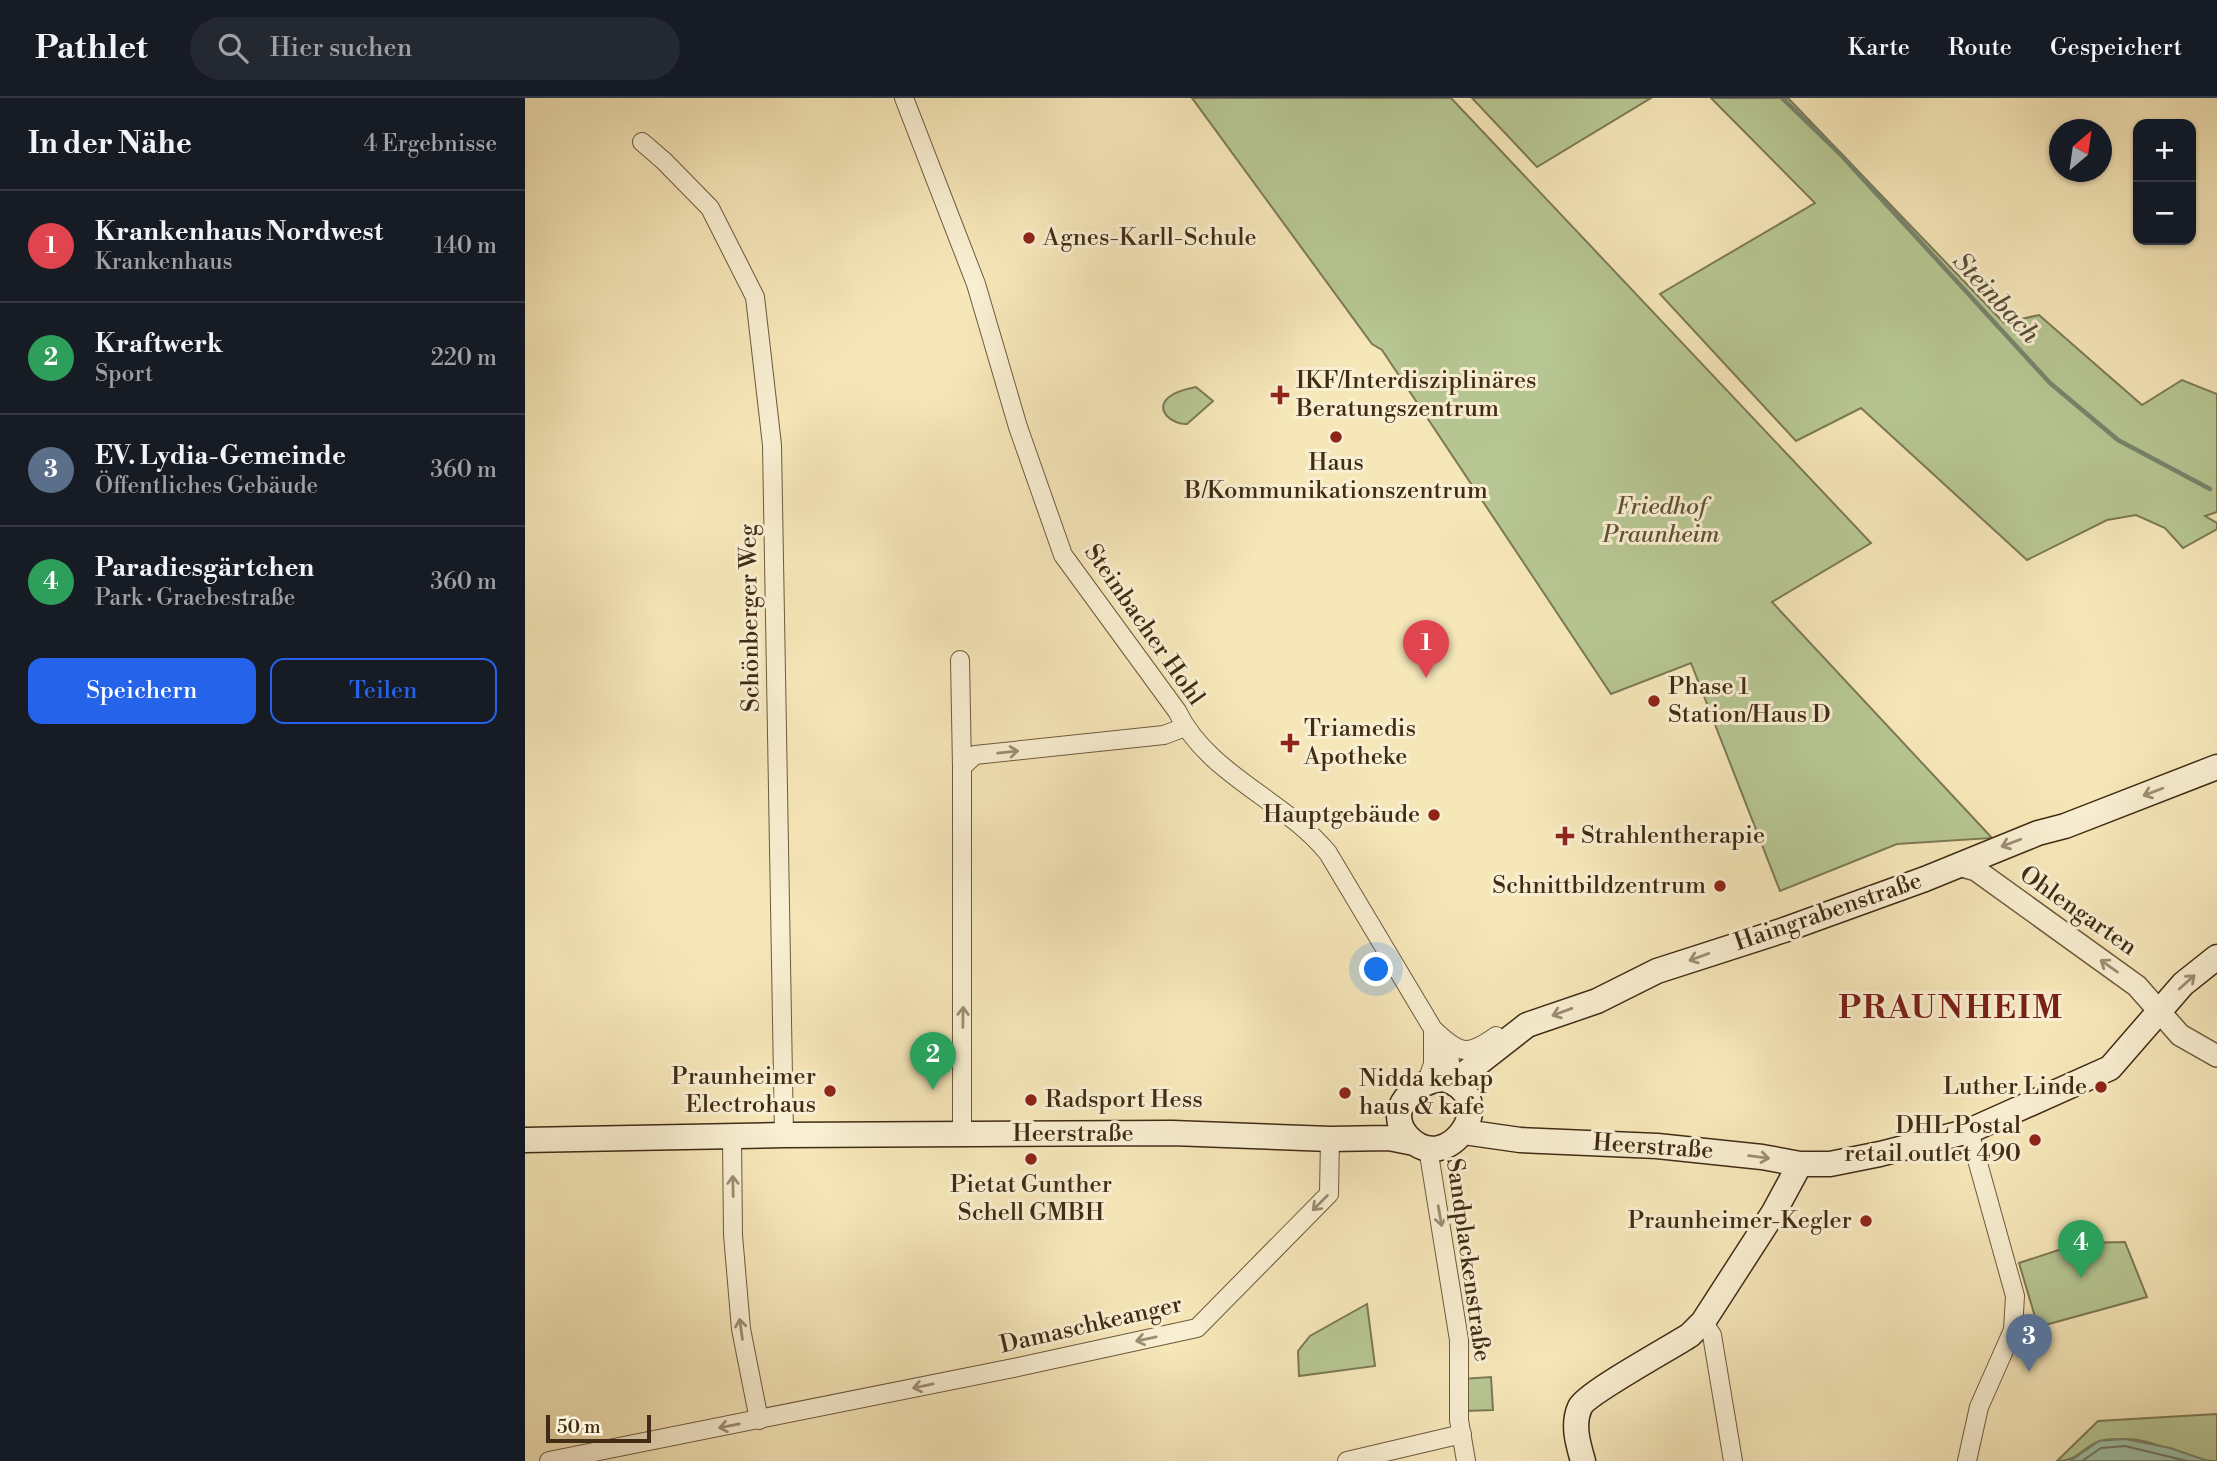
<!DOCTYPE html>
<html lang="de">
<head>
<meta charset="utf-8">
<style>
	:root { --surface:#171b24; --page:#242831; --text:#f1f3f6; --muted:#9ea1a6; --line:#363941; --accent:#2563eb }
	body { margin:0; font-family:"Libre Bodoni",serif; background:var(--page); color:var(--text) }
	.controls { position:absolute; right:21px; top:21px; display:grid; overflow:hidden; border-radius:14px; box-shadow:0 2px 5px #0004 }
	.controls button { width:63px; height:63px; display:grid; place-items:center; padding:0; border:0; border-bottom:2px solid var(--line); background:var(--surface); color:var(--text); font:35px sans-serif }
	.compass { position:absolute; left:1524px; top:21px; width:63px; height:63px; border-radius:50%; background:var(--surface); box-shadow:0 2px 5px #0004; rotate:29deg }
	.scale { position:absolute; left:21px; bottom:18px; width:105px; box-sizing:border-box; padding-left:7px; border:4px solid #402b14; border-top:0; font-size:19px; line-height:24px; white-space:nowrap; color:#402b14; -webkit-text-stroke:5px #f9efd2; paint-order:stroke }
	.you { position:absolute; left:852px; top:872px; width:24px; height:24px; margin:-18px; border:5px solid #fff; border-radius:50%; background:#1a73e8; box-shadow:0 0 0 10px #1a73e833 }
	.badge { display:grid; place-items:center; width:46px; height:46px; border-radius:50%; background:var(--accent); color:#fff; font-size:23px; font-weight:700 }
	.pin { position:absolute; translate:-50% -58px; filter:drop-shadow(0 2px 4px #0008) }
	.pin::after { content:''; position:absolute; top:37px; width:24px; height:21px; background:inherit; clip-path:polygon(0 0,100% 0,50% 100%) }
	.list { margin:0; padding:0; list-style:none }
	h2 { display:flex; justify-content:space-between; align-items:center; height:91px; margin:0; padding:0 28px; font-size:30px }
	h2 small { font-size:23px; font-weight:400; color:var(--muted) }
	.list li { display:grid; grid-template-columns:46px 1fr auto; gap:21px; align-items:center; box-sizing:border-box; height:112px; padding:0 28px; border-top:2px solid var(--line) }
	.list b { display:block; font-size:26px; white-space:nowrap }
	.list p { margin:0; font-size:23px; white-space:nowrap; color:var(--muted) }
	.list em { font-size:23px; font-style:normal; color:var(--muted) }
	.actions { display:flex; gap:14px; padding:21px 28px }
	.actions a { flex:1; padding:16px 0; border:2px solid var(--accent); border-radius:14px; text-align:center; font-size:24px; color:var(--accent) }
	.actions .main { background:var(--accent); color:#fff }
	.icon { flex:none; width:38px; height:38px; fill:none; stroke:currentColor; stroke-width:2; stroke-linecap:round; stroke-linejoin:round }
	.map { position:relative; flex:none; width:1692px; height:1363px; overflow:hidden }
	header { display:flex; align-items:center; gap:42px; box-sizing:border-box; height:98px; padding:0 35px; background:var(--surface); border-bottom:2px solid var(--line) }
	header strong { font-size:33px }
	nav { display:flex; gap:38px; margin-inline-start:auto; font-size:24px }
	.search { width:490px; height:63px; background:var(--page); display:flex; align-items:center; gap:18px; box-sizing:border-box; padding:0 24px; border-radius:38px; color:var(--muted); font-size:26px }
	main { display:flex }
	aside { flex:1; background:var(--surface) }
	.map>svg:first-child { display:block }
</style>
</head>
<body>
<header>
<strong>Pathlet</strong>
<div class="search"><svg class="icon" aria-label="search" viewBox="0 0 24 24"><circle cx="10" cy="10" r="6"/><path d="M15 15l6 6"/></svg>Hier suchen</div>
<nav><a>Karte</a><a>Route</a><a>Gespeichert</a></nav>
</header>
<main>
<aside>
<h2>In der Nähe<small>4 Ergebnisse</small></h2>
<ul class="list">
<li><span class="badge" style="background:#e0444e">1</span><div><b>Krankenhaus Nordwest</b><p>Krankenhaus</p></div><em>140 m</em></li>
<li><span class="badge" style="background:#2e9e5b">2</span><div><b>Kraftwerk</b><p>Sport</p></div><em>220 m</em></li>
<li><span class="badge" style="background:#5c6f8a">3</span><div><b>EV. Lydia-Gemeinde</b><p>Öffentliches Gebäude</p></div><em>360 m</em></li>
<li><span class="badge" style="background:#2e9e5b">4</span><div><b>Paradiesgärtchen</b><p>Park · Graebestraße</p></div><em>360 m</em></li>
</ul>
<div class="actions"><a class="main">Speichern</a><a>Teilen</a></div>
</aside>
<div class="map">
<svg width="1692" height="1363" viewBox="0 0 1692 1363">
	<rect width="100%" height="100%" fill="#f6e7b9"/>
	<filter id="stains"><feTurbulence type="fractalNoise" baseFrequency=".00286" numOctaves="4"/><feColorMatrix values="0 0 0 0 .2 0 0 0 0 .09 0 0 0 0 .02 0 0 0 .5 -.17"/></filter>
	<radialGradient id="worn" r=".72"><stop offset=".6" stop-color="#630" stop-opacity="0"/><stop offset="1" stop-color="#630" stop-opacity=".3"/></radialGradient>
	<path fill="#b7c793" stroke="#7c7954" stroke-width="2" d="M 667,0 L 926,0 L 1346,445 L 1247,504 L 1467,740 L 1372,746 L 1255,793 L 1166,565 L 1086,596 L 857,252 L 847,246 Z
		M 947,0 L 1126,0 L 1012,69 Z
		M 1186,0 L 1263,0 L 1479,225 L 1514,217 L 1617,307 L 1657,282 L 1692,296 L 1692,414 L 1680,418 L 1692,425 L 1692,431 L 1658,450 L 1640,430 L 1611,417 L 1582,422 L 1502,462 L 1336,310 L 1271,343 L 1135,196 L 1290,105 Z
		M 671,289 L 688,303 L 662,326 C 648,327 628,312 644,299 C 651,293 662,291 671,289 Z
		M 1600,1144 L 1622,1199 L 1513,1229 L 1494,1165 L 1555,1145 Z
		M 842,1206 L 850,1268 L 774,1278 L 773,1253 L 785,1238 Z
		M 966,1279 L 968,1312 L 940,1313 L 937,1281 Z
		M 1692,1316 L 1692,1363 C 1661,1363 1629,1339 1597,1341 C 1590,1341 1581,1341 1575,1343 C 1557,1349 1554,1363 1532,1363 L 1573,1323 Z"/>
	<path fill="#9ec1a9" stroke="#78856d" stroke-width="2" d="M 1600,1341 L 1645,1350 L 1683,1363 L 1545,1363 L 1574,1343 Z"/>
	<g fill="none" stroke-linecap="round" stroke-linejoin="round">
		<path stroke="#6f765e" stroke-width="2" d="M 1557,1363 L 1576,1350 L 1600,1348 L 1662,1363"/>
		<path stroke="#78856d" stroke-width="4.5" d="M 1257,0 L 1316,57 L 1525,285 L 1593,342 L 1685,391"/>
		<g stroke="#6e5a3d" stroke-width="20">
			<path id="minor" d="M 379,0 L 451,186 L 493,329 L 538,457 L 652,613 C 683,677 760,702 803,755 L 908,931 C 934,956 942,959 971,938
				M 117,44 L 139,63 L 185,110 L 230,199 L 247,347 L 259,1037
				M 435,562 L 437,669
				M 919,941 L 925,964 L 927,984
				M 902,983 L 908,966 L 908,931
				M 437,1036 L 437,669 L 450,657 L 639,637 L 660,629
				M 207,1039 L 208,1137 L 216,1231 L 234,1322
				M 903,1050 L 934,1242 L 934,1322 L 941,1363
				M 1178,1224 L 1187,1237 L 1208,1363
				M 24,1363 L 493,1269 L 672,1230 L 804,1096 L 805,1041
				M 822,1363 L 937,1336
				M 1442,1363 L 1454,1309 L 1488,1232 L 1490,1198 L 1444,1033"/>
		</g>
		<g stroke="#6e5a3d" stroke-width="24">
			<path id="tertiary" d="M 1433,767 L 1451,772 L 1612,888 L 1655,937 L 1692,958"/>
		</g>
		<g stroke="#402b14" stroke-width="27">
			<path id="secondary" d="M 919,981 C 979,999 922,1081 883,1039 C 858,1012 890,982 919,981 Z
				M 929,984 L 1002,927 L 1072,903 L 1132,873 L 1259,832 L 1400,781 L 1513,735 L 1540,728 L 1692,669
				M 939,1034 L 995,1042 L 1132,1048 L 1237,1059 L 1275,1066 L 1305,1066 L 1355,1056 L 1444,1033 L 1585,970 L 1658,886 L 1692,859
				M 0,1042 L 259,1037 L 647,1035 L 805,1041 L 864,1040 L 889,1045
				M 1058,1363 C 1053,1346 1047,1326 1055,1309 C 1062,1295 1147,1249 1165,1237 L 1178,1224 L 1249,1114 L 1275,1066"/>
		</g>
		<use href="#minor" stroke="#f9efd2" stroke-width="18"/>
		<use href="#tertiary" stroke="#f9efd2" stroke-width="21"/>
		<use href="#secondary" stroke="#f9efd2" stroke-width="24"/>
	</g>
	<defs><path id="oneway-shaft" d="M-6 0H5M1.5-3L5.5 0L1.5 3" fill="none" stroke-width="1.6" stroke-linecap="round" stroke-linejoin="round" transform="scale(1.75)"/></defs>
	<g stroke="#9c8d73">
		<use href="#oneway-shaft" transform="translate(483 654) rotate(-6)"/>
		<use href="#oneway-shaft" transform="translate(1628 694) rotate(159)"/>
		<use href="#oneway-shaft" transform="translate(1486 745) rotate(159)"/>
		<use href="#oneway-shaft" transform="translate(1174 859) rotate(160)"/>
		<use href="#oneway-shaft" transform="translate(1584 868) rotate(-145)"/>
		<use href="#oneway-shaft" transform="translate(1662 884) rotate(-42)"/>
		<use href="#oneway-shaft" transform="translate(1037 914) rotate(160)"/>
		<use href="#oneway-shaft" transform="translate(438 919) rotate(-89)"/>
		<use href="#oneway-shaft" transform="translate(1234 1059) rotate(7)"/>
		<use href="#oneway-shaft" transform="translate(208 1088) rotate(-91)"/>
		<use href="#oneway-shaft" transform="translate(795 1105) rotate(135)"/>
		<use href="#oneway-shaft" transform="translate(915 1118) rotate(80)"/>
		<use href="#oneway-shaft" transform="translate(216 1231) rotate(-98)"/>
		<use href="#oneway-shaft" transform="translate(621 1241) rotate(168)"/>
		<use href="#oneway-shaft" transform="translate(398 1288) rotate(168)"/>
		<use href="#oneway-shaft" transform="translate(204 1328) rotate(169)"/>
	</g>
	<g fill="#8f2418" stroke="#f9efd2" stroke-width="2.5">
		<circle cx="504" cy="140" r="7"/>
		<path d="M751.5 286.5h7v7h7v7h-7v7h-7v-7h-7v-7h7z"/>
		<circle cx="811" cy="339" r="7"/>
		<circle cx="1129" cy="603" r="7"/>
		<path d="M761.5 634.5h7v7h7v7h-7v7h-7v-7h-7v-7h7z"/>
		<circle cx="909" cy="717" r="7"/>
		<path d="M1036.5 727.5h7v7h7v7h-7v7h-7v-7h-7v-7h7z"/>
		<circle cx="1195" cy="788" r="7"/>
		<circle cx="1576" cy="989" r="7"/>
		<circle cx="305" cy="993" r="7"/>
		<circle cx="820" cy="995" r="7"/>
		<circle cx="506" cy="1002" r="7"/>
		<circle cx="1510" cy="1042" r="7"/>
		<circle cx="506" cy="1061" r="7"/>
		<circle cx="1341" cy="1123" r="7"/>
	</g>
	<g text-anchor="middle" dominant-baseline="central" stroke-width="6" stroke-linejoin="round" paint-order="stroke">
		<g font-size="24" fill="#402b14" stroke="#f9efd2" text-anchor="start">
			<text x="518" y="140">Agnes-Karll-Schule</text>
			<text x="771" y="283">IKF/Interdisziplinäres<tspan x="771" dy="28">Beratungszentrum</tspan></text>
			<text x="811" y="365" text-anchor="middle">Haus<tspan x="811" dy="28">B/Kommunikationszentrum</tspan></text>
			<text x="1143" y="589">Phase 1<tspan x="1143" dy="28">Station/Haus D</tspan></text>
			<text x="779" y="631">Triamedis<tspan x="779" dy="28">Apotheke</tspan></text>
			<text x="895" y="717" text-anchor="end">Hauptgebäude</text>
			<text x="1056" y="738">Strahlentherapie</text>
			<text x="1181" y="788" text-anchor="end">Schnittbildzentrum</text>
			<text x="291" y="979" text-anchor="end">Praunheimer<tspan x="291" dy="28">Electrohaus</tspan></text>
			<text x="834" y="981">Nidda kebap<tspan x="834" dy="28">haus &amp; kafe</tspan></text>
			<text x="1562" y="989" text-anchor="end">Luther Linde</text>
			<text x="520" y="1002">Radsport Hess</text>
			<text x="1496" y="1028" text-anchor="end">DHL Postal<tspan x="1496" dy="28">retail outlet 490</tspan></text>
			<text x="506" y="1087" text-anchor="middle">Pietat Gunther<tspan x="506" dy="28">Schell GMBH</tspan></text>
			<text x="1327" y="1123" text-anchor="end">Praunheimer-Kegler</text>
		</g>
		<g font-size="24" font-style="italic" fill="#5e5234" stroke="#f9efd2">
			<text x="1136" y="409">Friedhof<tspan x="1136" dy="28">Praunheim</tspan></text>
		</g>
		<g font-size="24" fill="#402b14" stroke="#f9efd2">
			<text transform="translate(225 520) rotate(-91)">Schönberger Weg</text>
			<text transform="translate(619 527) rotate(55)">Steinbacher Hohl</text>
			<text transform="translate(1553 813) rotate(35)">Ohlengarten</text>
			<text transform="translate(1303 814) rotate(-19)">Haingrabenstraße</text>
			<text x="548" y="1036">Heerstraße</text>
			<text transform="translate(1128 1049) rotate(4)">Heerstraße</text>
			<text transform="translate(943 1162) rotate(82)">Sandplackenstraße</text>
			<text transform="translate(566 1227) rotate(-13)">Damaschkeanger</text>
		</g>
		<g font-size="26" font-style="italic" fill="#585039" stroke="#f9efd2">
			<text transform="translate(1471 200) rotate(47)">Steinbach</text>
		</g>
		<g font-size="32" font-weight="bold" letter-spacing="2" fill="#7a1f14" stroke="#f9efd2">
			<text x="1426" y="910">PRAUNHEIM</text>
		</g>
	</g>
	<rect width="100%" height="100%" filter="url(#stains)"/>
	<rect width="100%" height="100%" fill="url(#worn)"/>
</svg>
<div class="controls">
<button>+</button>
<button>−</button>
</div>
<svg class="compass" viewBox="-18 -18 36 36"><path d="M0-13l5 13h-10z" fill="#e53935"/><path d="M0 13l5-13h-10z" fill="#9ea1a6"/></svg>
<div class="scale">50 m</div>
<div class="you"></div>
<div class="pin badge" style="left:901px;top:580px;background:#e0444e">1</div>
<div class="pin badge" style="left:408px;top:992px;background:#2e9e5b">2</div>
<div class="pin badge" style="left:1504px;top:1274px;background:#5c6f8a">3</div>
<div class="pin badge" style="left:1556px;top:1180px;background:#2e9e5b">4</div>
</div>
</main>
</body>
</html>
